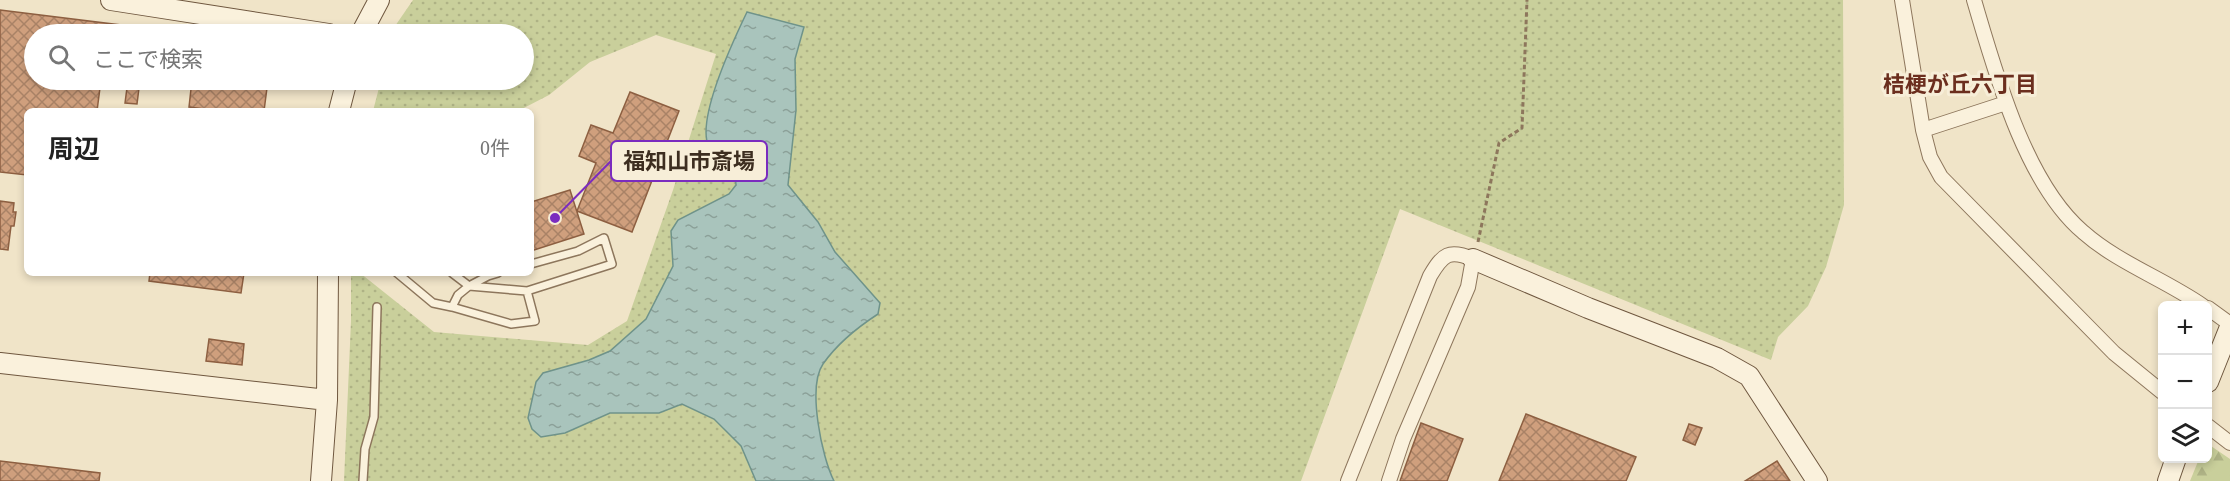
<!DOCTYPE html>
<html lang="ja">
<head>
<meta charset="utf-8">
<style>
	:root { --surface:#fff; --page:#f2f2f2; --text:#222; --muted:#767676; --line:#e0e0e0 }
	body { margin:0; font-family:"Source Serif 4","Noto Sans JP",serif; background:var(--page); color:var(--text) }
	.controls { position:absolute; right:18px; bottom:18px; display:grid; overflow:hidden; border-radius:9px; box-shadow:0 3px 9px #0003 }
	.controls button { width:54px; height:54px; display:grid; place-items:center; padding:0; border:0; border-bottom:2px solid var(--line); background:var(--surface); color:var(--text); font:30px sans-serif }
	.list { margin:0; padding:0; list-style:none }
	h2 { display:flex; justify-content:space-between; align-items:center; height:78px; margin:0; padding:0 24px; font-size:26px }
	h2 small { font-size:20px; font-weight:400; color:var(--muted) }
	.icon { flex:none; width:33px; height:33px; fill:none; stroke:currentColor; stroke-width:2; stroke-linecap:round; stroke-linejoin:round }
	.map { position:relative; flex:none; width:2230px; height:481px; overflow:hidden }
	.search { position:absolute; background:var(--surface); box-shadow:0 3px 9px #0003; left:24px; top:24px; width:510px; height:66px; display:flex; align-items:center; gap:15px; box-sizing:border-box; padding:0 21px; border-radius:33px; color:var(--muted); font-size:22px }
	.panel { position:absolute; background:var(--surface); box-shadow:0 3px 9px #0003; left:24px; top:108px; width:510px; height:168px; border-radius:9px }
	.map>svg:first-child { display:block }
</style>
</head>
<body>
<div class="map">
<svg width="2230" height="481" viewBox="0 0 2230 481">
	<defs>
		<pattern id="forest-firs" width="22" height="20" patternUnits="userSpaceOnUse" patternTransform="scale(1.5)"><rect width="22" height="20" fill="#c9cf9b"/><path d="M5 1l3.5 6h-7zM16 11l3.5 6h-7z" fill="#aeb285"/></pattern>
		<pattern id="park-dots" width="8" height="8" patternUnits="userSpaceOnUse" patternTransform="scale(1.5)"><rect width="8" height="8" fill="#c9cf9b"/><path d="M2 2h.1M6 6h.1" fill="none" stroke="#aeb285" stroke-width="1.8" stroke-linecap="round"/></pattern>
		<pattern id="water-ripples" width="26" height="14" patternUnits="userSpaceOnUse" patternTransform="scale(1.5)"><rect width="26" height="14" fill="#a9c4bc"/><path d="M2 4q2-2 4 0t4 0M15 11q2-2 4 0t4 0" fill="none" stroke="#8ba098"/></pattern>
		<pattern id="building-cross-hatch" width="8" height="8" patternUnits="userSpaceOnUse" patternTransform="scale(1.5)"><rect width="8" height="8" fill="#cf9f7d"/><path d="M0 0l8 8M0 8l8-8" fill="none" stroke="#a98266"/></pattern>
	</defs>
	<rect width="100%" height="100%" fill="#f0e4c8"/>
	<path fill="url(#forest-firs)" d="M 2208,444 L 2230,459 L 2230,481 L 2190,481 L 2199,459 L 2208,458 Z"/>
	<path fill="url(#park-dots)" d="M 413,0 L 1843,0 L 1844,205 L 1826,267 L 1808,306 L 1778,337 L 1771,360 L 1400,209 L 1301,481 L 344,481 L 351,321 L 351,273 L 360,273 L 434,332 L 588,345 L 627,321 L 673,190 L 716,54 L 656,35 L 590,62 L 549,95 L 518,111 L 373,111 L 381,80 L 524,80 L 524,34 L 391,34 L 393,29 Z"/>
	<path fill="url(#water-ripples)" stroke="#6f938a" stroke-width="1.5" d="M 747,12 L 804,27 L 795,59 L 796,110 L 788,185 L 818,222 L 835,252 L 880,303 L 878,314 C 858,327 837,344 823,364 C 807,387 822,458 834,481 L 756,481 L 741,446 L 714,419 L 682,404 L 659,413 L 610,413 L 565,433 L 541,437 L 532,429 L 528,418 L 536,382 L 543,373 L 589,360 L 610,351 L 646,319 L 673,266 L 671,231 L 678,220 L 729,194 L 736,185 L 735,173 C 729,167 712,155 709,147 C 695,120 734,39 747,12 Z"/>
	<path fill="url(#building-cross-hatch)" stroke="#8d5f41" stroke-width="1.5" d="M 0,10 L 129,26 L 129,34 L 34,34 L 34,80 L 101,80 L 97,111 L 27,111 L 27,175 L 0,172 Z
		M 128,80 L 140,80 L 137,104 L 125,103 Z
		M 192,80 L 268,80 L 264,111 L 220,111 L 189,107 Z
		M 630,92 L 679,111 L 632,232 L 577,211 L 596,163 L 579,156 L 591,125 L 613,133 Z
		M 570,190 L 584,234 L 531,251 L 531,202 Z
		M 0,201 L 14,203 L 13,212 L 16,212 L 14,226 L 11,226 L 8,250 L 0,249 Z
		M 150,273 L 244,273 L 241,293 L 149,281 Z
		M 209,339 L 244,344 L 242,365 L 206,361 Z
		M 1526,414 L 1636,457 L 1626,481 L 1499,481 Z
		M 1421,423 L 1463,439 L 1447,481 L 1400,481 Z
		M 1689,424 L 1702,428 L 1695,445 L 1683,440 Z
		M 0,461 L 100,473 L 99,481 L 0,481 Z
		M 1777,461 L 1790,481 L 1745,481 Z"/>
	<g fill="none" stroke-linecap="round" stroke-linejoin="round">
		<g stroke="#8d765c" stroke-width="10">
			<path id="lane" d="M 397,273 L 433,303 L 452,307 L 458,295 L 469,286 L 452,273
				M 469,286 L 488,276 L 498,273
				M 527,291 L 612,264 L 604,238 L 578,251 L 531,264
				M 452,307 L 511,324 L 535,321 L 527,291 L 469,286
				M 363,481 L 365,449 L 374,417 L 377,307"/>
		</g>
		<g stroke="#8d765c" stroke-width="16">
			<path id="street" d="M 1902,0 L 1923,130 L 1930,157 L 1941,177 L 2114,353 L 2162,392
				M 1974,0 C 1995,71 2025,183 2083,232 C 2118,263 2164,279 2203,306
				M 1923,130 L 2006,103
				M 2208,308 L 2230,324
				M 2208,426 L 2230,443
				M 1348,481 L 1430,276 C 1443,254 1449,249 1473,259 L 1468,287 L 1403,439 L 1389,481"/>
		</g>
		<g stroke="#6f573f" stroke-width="22">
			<path id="secondary" d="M 111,0 L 329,34
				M 361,34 L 379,0
				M 339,111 L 347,80
				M 1473,259 L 1588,308 L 1717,358 L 1749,376 L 1817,481
				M 0,363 L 327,400
				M 2208,382 L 2230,327
				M 321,481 L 327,400 L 328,273
				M 2168,481 L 2176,458"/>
		</g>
		<path stroke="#8d765c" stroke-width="3" stroke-dasharray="4.5 3" stroke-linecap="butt" d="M 1478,242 L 1499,143 L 1522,128 L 1527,0"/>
		<use href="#lane" stroke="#faf1dc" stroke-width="7"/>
		<use href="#street" stroke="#faf1dc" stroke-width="14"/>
		<use href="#secondary" stroke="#faf1dc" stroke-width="20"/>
	</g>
	<g text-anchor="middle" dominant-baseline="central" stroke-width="6" stroke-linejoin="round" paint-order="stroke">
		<g font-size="22" font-weight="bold" fill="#6b2e1e" stroke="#f7eed8">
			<text x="1960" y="84">桔梗が丘六丁目</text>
		</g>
	</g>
	<path fill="none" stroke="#7b2cbf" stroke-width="2" d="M555 218L611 161"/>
	<circle fill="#7b2cbf" stroke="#f7eed8" stroke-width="2" cx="555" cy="218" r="6"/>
	<rect fill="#f7eed8" stroke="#7b2cbf" stroke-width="2" x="611" y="141" width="156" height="40" rx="6"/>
	<g font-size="22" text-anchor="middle" font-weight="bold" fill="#3d2e20">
		<text x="689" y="169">福知山市斎場</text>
	</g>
</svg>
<div class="controls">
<button>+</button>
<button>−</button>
<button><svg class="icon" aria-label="layers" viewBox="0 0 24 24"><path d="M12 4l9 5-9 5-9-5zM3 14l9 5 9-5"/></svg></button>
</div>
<div class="search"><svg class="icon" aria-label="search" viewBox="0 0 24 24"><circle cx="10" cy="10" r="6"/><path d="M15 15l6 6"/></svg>ここで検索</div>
<section class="panel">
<h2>周辺<small>0件</small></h2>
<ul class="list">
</ul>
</section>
</div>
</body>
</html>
